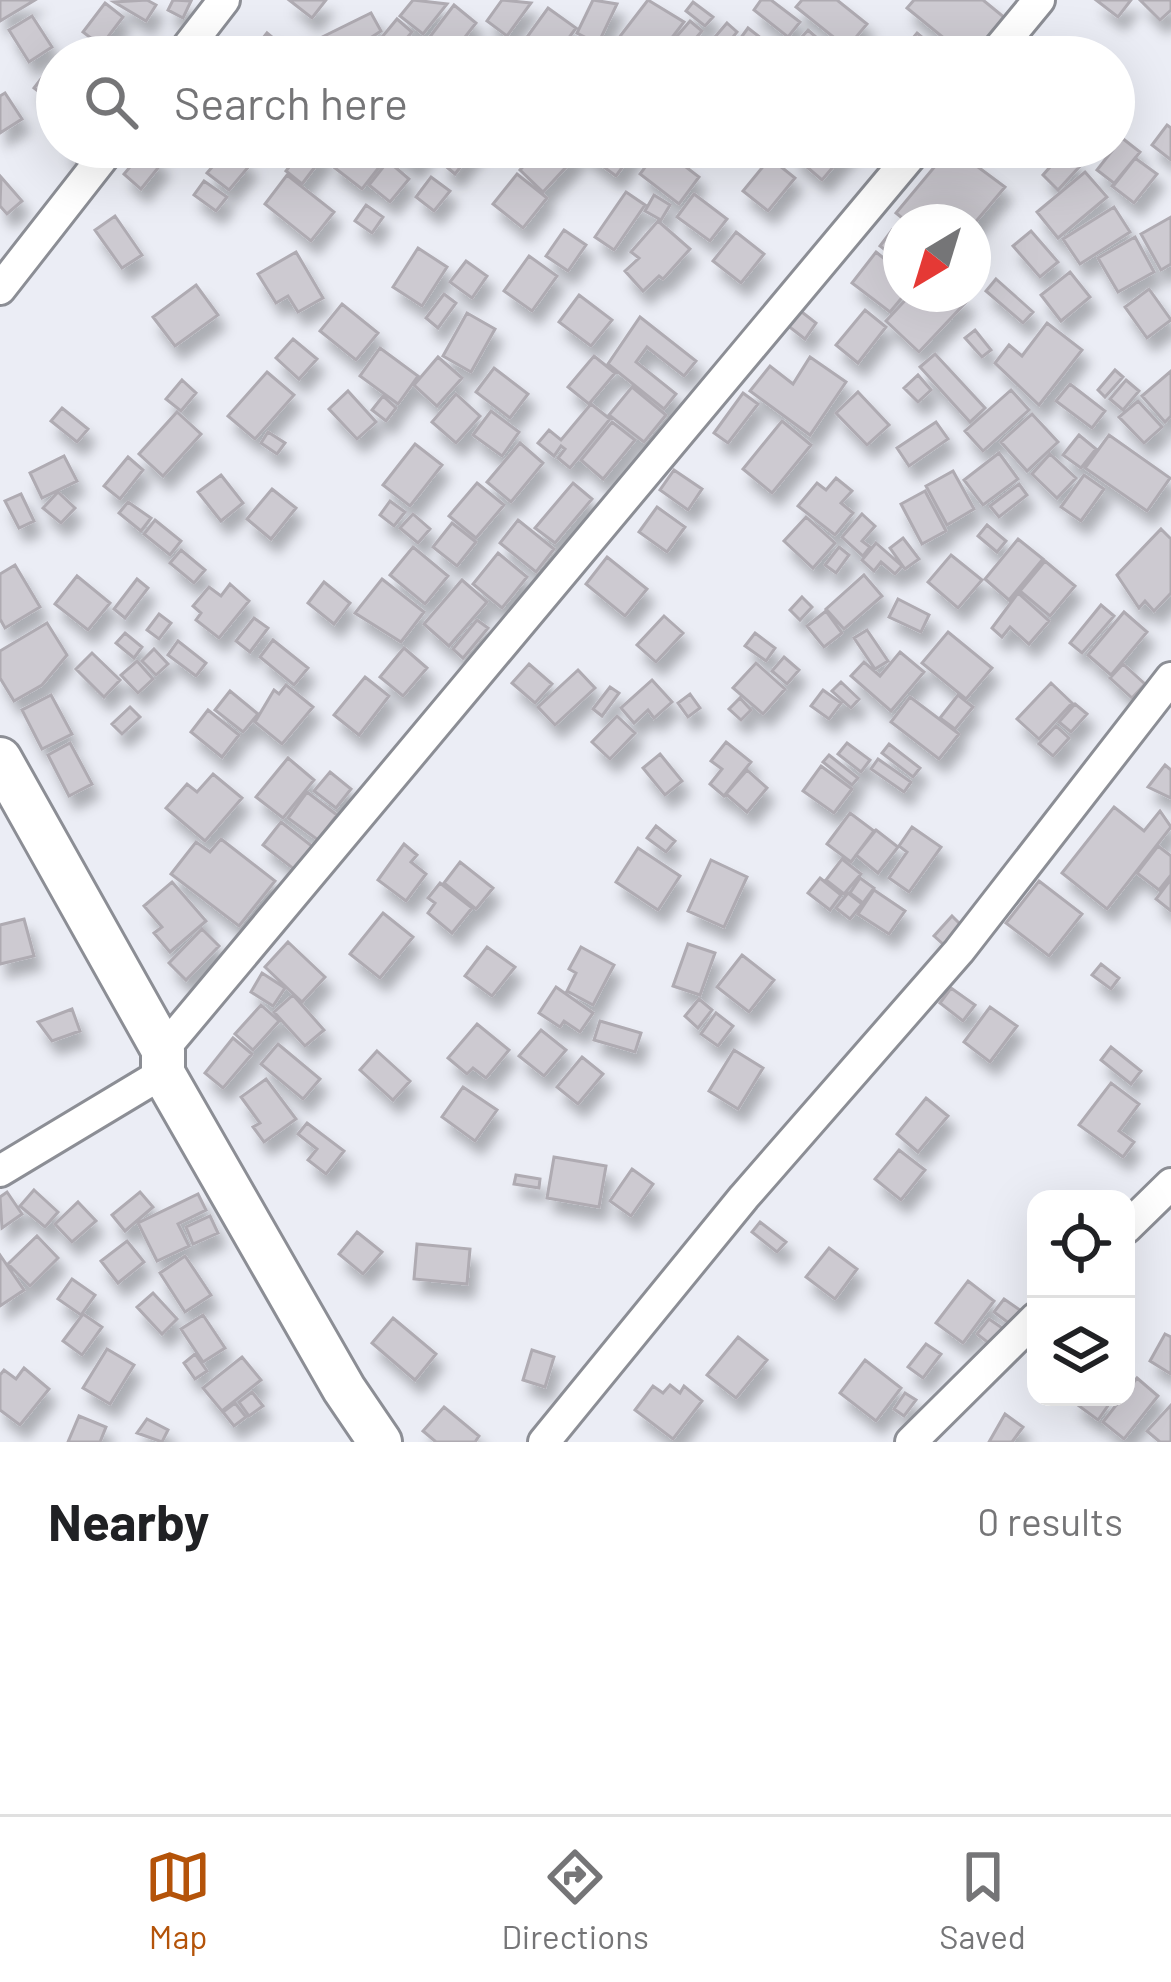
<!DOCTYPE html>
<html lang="en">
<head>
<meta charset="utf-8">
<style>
	:root { --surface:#fff; --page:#f2f2f2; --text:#202124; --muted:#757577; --line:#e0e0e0; --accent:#b45309 }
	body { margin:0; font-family:Barlow,sans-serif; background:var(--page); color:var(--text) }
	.controls { position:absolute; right:36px; bottom:36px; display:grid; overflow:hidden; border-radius:24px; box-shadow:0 12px 48px #0002 }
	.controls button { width:108px; height:108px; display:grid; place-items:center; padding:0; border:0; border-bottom:3px solid var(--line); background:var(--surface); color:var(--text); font:60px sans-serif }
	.compass { position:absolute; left:883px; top:204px; width:108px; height:108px; border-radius:50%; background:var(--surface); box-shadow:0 12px 48px #0002; rotate:218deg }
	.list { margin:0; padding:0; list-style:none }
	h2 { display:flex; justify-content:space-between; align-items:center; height:156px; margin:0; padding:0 48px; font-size:51px }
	h2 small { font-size:39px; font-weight:400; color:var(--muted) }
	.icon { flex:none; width:66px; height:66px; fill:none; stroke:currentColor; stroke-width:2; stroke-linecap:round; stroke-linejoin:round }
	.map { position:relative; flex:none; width:1171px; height:1442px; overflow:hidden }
	.search { position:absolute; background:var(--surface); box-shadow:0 12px 48px #0002; left:36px; right:36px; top:36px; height:132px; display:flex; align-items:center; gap:30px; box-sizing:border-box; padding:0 42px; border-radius:66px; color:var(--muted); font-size:45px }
	.sheet { height:372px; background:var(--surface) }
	nav { display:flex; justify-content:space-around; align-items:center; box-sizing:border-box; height:168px; border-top:3px solid var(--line); background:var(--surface); font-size:33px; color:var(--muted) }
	nav a { display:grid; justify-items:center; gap:6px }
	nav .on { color:var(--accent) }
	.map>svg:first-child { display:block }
</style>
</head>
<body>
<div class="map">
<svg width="1171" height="1442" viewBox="0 0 1171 1442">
	<defs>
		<filter id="shadow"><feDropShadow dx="7" dy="13" stdDeviation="6" flood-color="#0004"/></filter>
	</defs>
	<rect width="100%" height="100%" fill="#ebedf5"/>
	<path fill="#cdcad1" stroke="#afabb2" stroke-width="3" filter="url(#shadow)" d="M 0,0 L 35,0 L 0,21 Z
		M 147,0 L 156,5 L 146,21 L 114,2 Z
		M 173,0 L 191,1 L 183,18 L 168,10 Z
		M 289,0 L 326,0 L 312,18 Z
		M 413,0 L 447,4 L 423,34 L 400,16 Z
		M 502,0 L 531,3 L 507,36 L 487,21 Z
		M 593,0 L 617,4 L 598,44 L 577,33 Z
		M 648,0 L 684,22 L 657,57 L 604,57 Z
		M 761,0 L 771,0 L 800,22 L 788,37 L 754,10 Z
		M 802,0 L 837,0 L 867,24 L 847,48 L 796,7 Z
		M 914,0 L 983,0 L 1005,18 L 974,57 L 967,57 L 907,8 Z
		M 1096,0 L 1131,0 L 1118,17 Z
		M 1140,0 L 1171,0 L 1171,10 L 1160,20 Z
		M 693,2 L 713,17 L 705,26 L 686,11 Z
		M 105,3 L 123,17 L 101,46 L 83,32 Z
		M 454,5 L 476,23 L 451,55 L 429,38 Z
		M 548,8 L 576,28 L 555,57 L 540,57 L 522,44 Z
		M 371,13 L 381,31 L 341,57 L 327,57 L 316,40 Z
		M 32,16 L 52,47 L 29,62 L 9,30 Z
		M 397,19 L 412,32 L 391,56 L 377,43 Z
		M 690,21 L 702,31 L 689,46 L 677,36 Z
		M 727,23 L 737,32 L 725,47 L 714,38 Z
		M 748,28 L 779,52 L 775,57 L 729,54 Z
		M 808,30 L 833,52 L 829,57 L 784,57 Z
		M 267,33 L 296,57 L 248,57 Z
		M 917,33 L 946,57 L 897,57 Z
		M 700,38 L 723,57 L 685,57 Z
		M 57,58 L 57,106 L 34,88 Z
		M 5,93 L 22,119 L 0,133 L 0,96 Z
		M 1167,125 L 1171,128 L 1171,160 L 1152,145 Z
		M 1122,138 L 1140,152 L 1115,184 L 1097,170 Z
		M 64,147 L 101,147 L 79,165 Z
		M 229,147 L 250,165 L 229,190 L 207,173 Z
		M 304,147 L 327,151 L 302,184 L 286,171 Z
		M 346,147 L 385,147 L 391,152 L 362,189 L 331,165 Z
		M 397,147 L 428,147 L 414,166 L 394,151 Z
		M 455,147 L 476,147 L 455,174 L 442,163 Z
		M 541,147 L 570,147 L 578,154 L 543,192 L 520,170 Z
		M 585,147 L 637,147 L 616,176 L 582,151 Z
		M 660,147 L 699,177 L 679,204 L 640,174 Z
		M 800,147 L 850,147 L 822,180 L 793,155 Z
		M 951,147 L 1005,187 L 973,225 L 907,222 L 896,213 Z
		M 145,149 L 162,163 L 141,189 L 124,174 Z
		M 1064,151 L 1080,166 L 1058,190 L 1043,175 Z
		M 770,158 L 795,178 L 768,211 L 743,191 Z
		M 1135,158 L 1157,174 L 1134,203 L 1112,186 Z
		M 388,161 L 409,179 L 390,202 L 369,185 Z
		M 1085,172 L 1107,197 L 1058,238 L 1037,212 Z
		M 517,174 L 547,198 L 523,228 L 493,204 Z
		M 287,175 L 334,212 L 311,241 L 265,204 Z
		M 1,177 L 22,201 L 7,214 L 0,206 Z
		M 431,177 L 450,191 L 434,211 L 416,197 Z
		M 204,181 L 227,197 L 216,211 L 194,195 Z
		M 626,192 L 645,205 L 614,250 L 595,237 Z
		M 694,194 L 727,219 L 710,241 L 677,217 Z
		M 654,195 L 670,205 L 661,220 L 645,211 Z
		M 366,205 L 383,217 L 372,233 L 355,221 Z
		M 1114,207 L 1130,232 L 1080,264 L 1063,239 Z
		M 115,216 L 142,255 L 122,268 L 95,230 Z
		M 1171,217 L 1171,264 L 1161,270 L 1141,234 Z
		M 658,221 L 690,249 L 663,279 L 659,276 L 643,291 L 625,271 L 639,258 L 631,252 Z
		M 564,230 L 586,245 L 568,271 L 546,256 Z
		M 892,230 L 901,237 L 901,262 L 880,246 Z
		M 1031,231 L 1058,262 L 1040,277 L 1013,246 Z
		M 736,232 L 764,254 L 741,283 L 713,261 Z
		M 1135,237 L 1154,272 L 1118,292 L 1098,258 Z
		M 418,248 L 447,267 L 422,306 L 393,287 Z
		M 296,252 L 323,298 L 298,312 L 288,296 L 276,303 L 258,274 Z
		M 876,252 L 901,272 L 905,294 L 890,312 L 852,283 Z
		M 529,256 L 557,276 L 532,311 L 504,291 Z
		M 466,261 L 487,276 L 472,298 L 450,282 Z
		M 1070,272 L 1090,297 L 1061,321 L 1041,295 Z
		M 996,279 L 1033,312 L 1023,323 L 986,291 Z
		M 196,285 L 218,315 L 175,346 L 153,317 Z
		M 1149,289 L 1171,320 L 1147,338 L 1125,307 Z
		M 444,294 L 456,303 L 438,328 L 426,318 Z
		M 911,294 L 959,294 L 967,301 L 919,352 L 886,321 Z
		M 579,295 L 612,320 L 591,346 L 559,322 Z
		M 342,304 L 378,333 L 356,360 L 320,331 Z
		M 798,309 L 816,323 L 805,339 L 787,325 Z
		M 865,310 L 886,327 L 858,363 L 836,345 Z
		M 467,313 L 495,329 L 471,372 L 443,356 Z
		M 640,317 L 696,361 L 684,376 L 647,347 L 636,362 L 676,394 L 664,409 L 608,364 Z
		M 1047,323 L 1082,350 L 1039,405 L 995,363 L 1009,345 L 1022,356 Z
		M 975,330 L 991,350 L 982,357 L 965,338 Z
		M 293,339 L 317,359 L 299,379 L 276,358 Z
		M 380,348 L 418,376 L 398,404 L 360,376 Z
		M 935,354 L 985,408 L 970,422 L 920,367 Z
		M 594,356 L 615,373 L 589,404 L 568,387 Z
		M 438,357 L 462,378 L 437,406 L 414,385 Z
		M 810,357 L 846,382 L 810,435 L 750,391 L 770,366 L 793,384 Z
		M 494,368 L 528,394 L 510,418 L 476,392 Z
		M 1115,370 L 1123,377 L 1105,397 L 1098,390 Z
		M 1171,371 L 1171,416 L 1165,422 L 1142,396 Z
		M 267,372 L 294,395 L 255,439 L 228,416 Z
		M 918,375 L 931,390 L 918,402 L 904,388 Z
		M 182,380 L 196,393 L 181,411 L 166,399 Z
		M 1126,380 L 1139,391 L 1123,410 L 1110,399 Z
		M 1070,384 L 1105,411 L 1092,428 L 1056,401 Z
		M 632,387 L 666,415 L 644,442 L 609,415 Z
		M 1011,390 L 1029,410 L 983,451 L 965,431 Z
		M 348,391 L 376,422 L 357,439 L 329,409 Z
		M 858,392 L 889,425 L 867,445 L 836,413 Z
		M 743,393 L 758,404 L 728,443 L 714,433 Z
		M 456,394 L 480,416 L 456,443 L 432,422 Z
		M 383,396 L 396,408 L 386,421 L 372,410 Z
		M 1138,401 L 1162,427 L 1144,443 L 1119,417 Z
		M 591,404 L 610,419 L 570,468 L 558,458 L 565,449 L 561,446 L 554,456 L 538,443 L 549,430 L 561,440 Z
		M 62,408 L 88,429 L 77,442 L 51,421 Z
		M 491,411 L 519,432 L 502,456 L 473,435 Z
		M 177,412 L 201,434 L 163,476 L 139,454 Z
		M 1032,414 L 1058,442 L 1027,471 L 1001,442 Z
		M 782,421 L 811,445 L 772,493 L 743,469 Z
		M 612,422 L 635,440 L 603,479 L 581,460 Z
		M 936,422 L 948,439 L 909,466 L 897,448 Z
		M 268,432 L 285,443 L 277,454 L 261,443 Z
		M 1079,435 L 1096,449 L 1081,468 L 1063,455 Z
		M 1109,435 L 1170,478 L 1147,511 L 1085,468 Z
		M 520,443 L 543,463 L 511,502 L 487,482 Z
		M 415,444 L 442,465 L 410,506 L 383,485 Z
		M 999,453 L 1018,479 L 983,505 L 964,480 Z
		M 1050,454 L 1076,478 L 1057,498 L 1032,474 Z
		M 64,456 L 77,481 L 42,498 L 30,473 Z
		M 128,457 L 143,470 L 120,499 L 104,486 Z
		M 674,470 L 702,489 L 688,510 L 660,490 Z
		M 953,471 L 974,509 L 947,525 L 926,486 Z
		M 221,475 L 243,503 L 221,521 L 198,492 Z
		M 1084,475 L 1104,489 L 1081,521 L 1061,507 Z
		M 836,478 L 852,491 L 841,503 L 853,513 L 835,535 L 798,506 L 817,483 L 826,490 Z
		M 477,483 L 504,505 L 476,538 L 449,516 Z
		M 573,483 L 592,499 L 555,543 L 535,528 Z
		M 1019,484 L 1027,495 L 999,517 L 990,506 Z
		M 272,489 L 296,508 L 271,539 L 247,519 Z
		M 925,491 L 946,531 L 922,544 L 901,504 Z
		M 58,492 L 75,508 L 61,523 L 43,508 Z
		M 21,494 L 34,521 L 19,528 L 5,501 Z
		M 390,501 L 405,512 L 394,526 L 380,515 Z
		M 128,502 L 151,518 L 141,531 L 119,513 Z
		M 657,507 L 685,527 L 667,552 L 639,532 Z
		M 413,514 L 430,529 L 418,543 L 400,528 Z
		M 862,514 L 875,526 L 862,541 L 870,547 L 863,556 L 842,537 Z
		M 806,517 L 835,543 L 813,568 L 784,541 Z
		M 155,520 L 181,541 L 170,555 L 144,534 Z
		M 518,520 L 554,549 L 536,572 L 500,543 Z
		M 452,523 L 476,542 L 457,566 L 433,547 Z
		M 987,525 L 1006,541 L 997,552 L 978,536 Z
		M 1161,529 L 1171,539 L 1171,593 L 1154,611 L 1145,601 L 1139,608 L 1117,575 Z
		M 903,538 L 919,559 L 905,569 L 890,548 Z
		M 1018,539 L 1043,559 L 1009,600 L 985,579 Z
		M 876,543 L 902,566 L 895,574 L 881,562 L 874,571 L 862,560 Z
		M 413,547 L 448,576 L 425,604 L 390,575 Z
		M 839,547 L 849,555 L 836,573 L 825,565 Z
		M 181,550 L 205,570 L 194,583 L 170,563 Z
		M 498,553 L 527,577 L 502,608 L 473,584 Z
		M 951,555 L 982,580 L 958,608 L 928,582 Z
		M 607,557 L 647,589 L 625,616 L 586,584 Z
		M 1045,561 L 1075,586 L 1050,616 L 1020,591 Z
		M 15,565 L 40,607 L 5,628 L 0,619 L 0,574 Z
		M 864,575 L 882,596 L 844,629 L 826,609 Z
		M 77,576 L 110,603 L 88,630 L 55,604 Z
		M 137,579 L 148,588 L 125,618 L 114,609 Z
		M 382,579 L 424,612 L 401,642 L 355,613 Z
		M 462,580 L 487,602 L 449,646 L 424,624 Z
		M 324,582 L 350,603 L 334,624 L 308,603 Z
		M 230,584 L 249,601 L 219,638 L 196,620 L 201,613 L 193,606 L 209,587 L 221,596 Z
		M 1018,593 L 1049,621 L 1029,644 L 1010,627 L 1002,637 L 992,628 Z
		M 802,597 L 812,607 L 800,620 L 790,610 Z
		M 898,599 L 929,615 L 921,632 L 889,617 Z
		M 1101,605 L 1114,616 L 1082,653 L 1070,643 Z
		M 826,611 L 842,633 L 824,647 L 807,626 Z
		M 1124,612 L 1147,632 L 1111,675 L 1088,655 Z
		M 159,614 L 171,623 L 159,639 L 147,630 Z
		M 664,616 L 683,633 L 656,662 L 637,645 Z
		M 254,618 L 268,628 L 250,652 L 236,641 Z
		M 477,620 L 488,628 L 463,658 L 453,649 Z
		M 47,623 L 67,655 L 42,685 L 14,701 L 0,678 L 0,651 Z
		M 867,630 L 888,661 L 875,669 L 854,638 Z
		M 948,632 L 992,668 L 966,699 L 922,663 Z
		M 125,633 L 142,647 L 134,658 L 116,643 Z
		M 755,633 L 775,648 L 766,661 L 745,646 Z
		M 273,640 L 308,668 L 294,685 L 260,657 Z
		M 178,641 L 206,663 L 196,676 L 168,655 Z
		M 404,648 L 427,668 L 403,696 L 380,677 Z
		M 154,649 L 168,664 L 156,675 L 142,661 Z
		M 900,652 L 924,672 L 891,711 L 851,676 L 864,662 L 880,676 Z
		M 92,653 L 120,680 L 104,697 L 76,669 Z
		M 784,657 L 799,670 L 787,684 L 772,671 Z
		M 137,661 L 153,679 L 138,693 L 121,675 Z
		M 756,663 L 785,689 L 763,714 L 733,688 Z
		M 529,664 L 552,684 L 535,703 L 512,683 Z
		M 1123,664 L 1145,684 L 1132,698 L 1110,678 Z
		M 578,670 L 595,688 L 555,725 L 538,707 Z
		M 365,677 L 389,696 L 359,735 L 334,715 Z
		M 652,680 L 672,702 L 654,718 L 648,710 L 634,723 L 621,708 Z
		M 841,682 L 859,699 L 851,708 L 832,691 Z
		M 1051,683 L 1072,703 L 1039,739 L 1017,719 Z
		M 286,685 L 313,707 L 282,744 L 255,722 L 274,690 L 279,694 Z
		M 610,687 L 619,693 L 602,716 L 593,709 Z
		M 823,690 L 841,703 L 829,719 L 811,706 Z
		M 230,691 L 258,714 L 243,732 L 215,710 Z
		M 690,694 L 700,708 L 688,717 L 678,703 Z
		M 51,695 L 72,734 L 42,749 L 22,710 Z
		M 958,695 L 973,707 L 955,729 L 940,718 Z
		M 910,697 L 959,734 L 939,759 L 891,722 Z
		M 740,698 L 751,710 L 741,720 L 729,709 Z
		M 1075,704 L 1087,714 L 1071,732 L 1059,722 Z
		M 130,707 L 140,717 L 122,734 L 112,724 Z
		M 208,710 L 239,735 L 222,757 L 191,732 Z
		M 617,716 L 635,733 L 610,759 L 592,742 Z
		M 1056,726 L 1069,738 L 1053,756 L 1039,744 Z
		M 726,742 L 751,762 L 724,796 L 710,784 L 722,769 L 711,761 Z
		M 70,743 L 92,784 L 69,796 L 48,755 Z
		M 847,743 L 870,760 L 861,772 L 838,754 Z
		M 889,744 L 920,768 L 913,777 L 882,753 Z
		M 660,754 L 682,781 L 665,795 L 643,768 Z
		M 829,755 L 858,778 L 852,785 L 823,762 Z
		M 288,758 L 314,780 L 283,818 L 256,797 Z
		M 878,759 L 911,782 L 904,792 L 871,769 Z
		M 1165,765 L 1171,770 L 1171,798 L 1148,787 Z
		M 821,766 L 852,789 L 834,813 L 803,791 Z
		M 747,770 L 767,788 L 747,812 L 726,794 Z
		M 330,772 L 351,789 L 336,808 L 314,791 Z
		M 213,774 L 242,798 L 205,841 L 166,808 L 187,784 L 197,792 Z
		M 307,792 L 337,815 L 318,840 L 288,818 Z
		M 1114,807 L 1144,831 L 1160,811 L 1171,827 L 1107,909 L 1062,873 Z
		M 850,813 L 874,831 L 851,862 L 827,844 Z
		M 281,822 L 313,847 L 295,870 L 263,845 Z
		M 656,826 L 675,841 L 666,852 L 647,838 Z
		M 912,827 L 941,847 L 909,892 L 889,878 L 907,852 L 899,846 Z
		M 876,830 L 898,847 L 878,873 L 856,855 Z
		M 221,839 L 275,881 L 239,926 L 171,874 L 196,842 L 210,852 Z
		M 404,844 L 417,855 L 411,862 L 426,874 L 406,901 L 378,880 Z
		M 1158,846 L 1171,856 L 1171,875 L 1159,890 L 1137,873 Z
		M 638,848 L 680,876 L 658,910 L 616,882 Z
		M 842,859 L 861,874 L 844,894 L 826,880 Z
		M 711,860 L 747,877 L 724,927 L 688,911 Z
		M 460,862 L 493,888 L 476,909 L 444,883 Z
		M 820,878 L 841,895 L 830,910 L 808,893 Z
		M 860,878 L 874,888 L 863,903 L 850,893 Z
		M 1171,879 L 1171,911 L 1156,899 Z
		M 1039,881 L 1082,914 L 1049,956 L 1006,923 Z
		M 172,882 L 206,921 L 170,952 L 154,933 L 162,927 L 144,906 Z
		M 440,883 L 472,908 L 452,933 L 428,913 L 435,903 L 428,898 Z
		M 874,890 L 905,911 L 889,934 L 858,914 Z
		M 848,893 L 862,904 L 850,919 L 836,908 Z
		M 383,913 L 413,937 L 380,978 L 350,954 Z
		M 952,916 L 962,926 L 944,945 L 934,936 Z
		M 24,919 L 34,956 L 0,964 L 0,925 Z
		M 202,929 L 219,946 L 186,980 L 169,963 Z
		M 288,942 L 325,977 L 302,1002 L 265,967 Z
		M 688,944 L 715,953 L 700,995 L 673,986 Z
		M 487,947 L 515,967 L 492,996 L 465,976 Z
		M 581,947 L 614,965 L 593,1005 L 567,991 L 576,973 L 569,969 Z
		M 742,955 L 774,980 L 749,1012 L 717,987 Z
		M 1101,964 L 1119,978 L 1111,989 L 1092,975 Z
		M 262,973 L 285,988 L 273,1006 L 251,992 Z
		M 556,987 L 593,1013 L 580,1032 L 564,1021 L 560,1027 L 539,1013 Z
		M 951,988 L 975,1005 L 963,1021 L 940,1003 Z
		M 293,995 L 324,1030 L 305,1046 L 274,1012 Z
		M 699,999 L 712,1010 L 698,1028 L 685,1016 Z
		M 261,1005 L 279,1021 L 253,1050 L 235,1034 Z
		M 990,1007 L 1017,1026 L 990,1062 L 964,1042 Z
		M 72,1009 L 80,1031 L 52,1041 L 38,1022 Z
		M 716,1013 L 733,1026 L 718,1046 L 701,1034 Z
		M 600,1021 L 641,1033 L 635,1052 L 594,1040 Z
		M 477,1024 L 509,1050 L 486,1078 L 473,1068 L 467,1074 L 448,1058 Z
		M 541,1030 L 566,1050 L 544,1076 L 519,1056 Z
		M 233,1038 L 252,1054 L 223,1088 L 205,1073 Z
		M 278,1044 L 320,1079 L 303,1099 L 261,1064 Z
		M 1111,1047 L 1141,1071 L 1131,1084 L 1101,1060 Z
		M 734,1050 L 763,1068 L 738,1109 L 709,1091 Z
		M 377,1051 L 410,1081 L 393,1100 L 360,1070 Z
		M 582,1057 L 603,1074 L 578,1104 L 557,1087 Z
		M 266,1079 L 296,1119 L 264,1142 L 253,1127 L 260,1123 L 241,1097 Z
		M 1111,1083 L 1139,1104 L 1119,1131 L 1134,1142 L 1123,1157 L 1079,1125 Z
		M 463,1087 L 497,1110 L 475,1141 L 442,1117 Z
		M 926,1098 L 948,1116 L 918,1152 L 897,1134 Z
		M 307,1123 L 344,1151 L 326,1174 L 308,1160 L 317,1149 L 298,1134 Z
		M 899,1150 L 925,1170 L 901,1200 L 875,1179 Z
		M 554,1157 L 606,1166 L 599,1207 L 547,1198 Z
		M 632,1169 L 653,1184 L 631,1216 L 610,1201 Z
		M 516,1175 L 540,1179 L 539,1188 L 514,1184 Z
		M 34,1190 L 58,1212 L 45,1227 L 20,1206 Z
		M 7,1192 L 22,1214 L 2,1228 L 0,1197 Z
		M 140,1192 L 153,1207 L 125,1231 L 112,1215 Z
		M 198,1194 L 206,1210 L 178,1224 L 189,1246 L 157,1261 L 138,1223 Z
		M 78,1202 L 96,1221 L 72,1242 L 55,1224 Z
		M 210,1216 L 218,1233 L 193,1244 L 186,1227 Z
		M 760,1222 L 786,1242 L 777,1252 L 752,1232 Z
		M 357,1232 L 382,1252 L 363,1274 L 339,1254 Z
		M 37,1236 L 58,1258 L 30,1286 L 8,1264 Z
		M 127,1241 L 144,1262 L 118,1283 L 101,1261 Z
		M 417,1244 L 470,1249 L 467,1284 L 414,1279 Z
		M 829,1248 L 857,1269 L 835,1299 L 806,1277 Z
		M 0,1255 L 24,1290 L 0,1306 Z
		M 185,1256 L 211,1295 L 185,1312 L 160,1273 Z
		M 72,1279 L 95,1295 L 81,1315 L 58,1299 Z
		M 968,1281 L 994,1301 L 963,1343 L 936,1323 Z
		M 153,1293 L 177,1319 L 162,1334 L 137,1307 Z
		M 1004,1299 L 1020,1310 L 1010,1324 L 994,1312 Z
		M 83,1314 L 102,1327 L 82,1355 L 63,1341 Z
		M 203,1315 L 225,1348 L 203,1362 L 181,1329 Z
		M 393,1318 L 436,1354 L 415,1380 L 372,1343 Z
		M 989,1319 L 1008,1332 L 995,1348 L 977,1334 Z
		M 1165,1334 L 1171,1337 L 1171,1374 L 1150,1361 Z
		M 738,1337 L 767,1360 L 736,1398 L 707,1375 Z
		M 926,1344 L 941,1354 L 923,1378 L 908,1367 Z
		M 107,1349 L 134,1365 L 110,1404 L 83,1388 Z
		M 532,1350 L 554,1357 L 545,1387 L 523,1380 Z
		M 195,1354 L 207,1371 L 195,1379 L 184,1363 Z
		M 242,1357 L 261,1380 L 222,1411 L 203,1388 Z
		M 865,1360 L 901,1388 L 876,1421 L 840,1393 Z
		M 24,1368 L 49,1389 L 20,1425 L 0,1410 L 0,1375 L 4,1370 L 16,1379 Z
		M 1137,1378 L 1158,1396 L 1124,1439 L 1103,1422 Z
		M 670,1385 L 680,1393 L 684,1386 L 702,1401 L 673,1439 L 635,1410 L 653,1386 L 663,1393 Z
		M 252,1392 L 263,1406 L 249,1416 L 239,1402 Z
		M 905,1393 L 916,1400 L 904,1416 L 894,1409 Z
		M 1079,1397 L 1114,1397 L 1098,1420 L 1075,1403 Z
		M 235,1403 L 246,1417 L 234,1426 L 223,1412 Z
		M 1171,1405 L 1171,1442 L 1160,1442 L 1147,1431 Z
		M 444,1407 L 479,1436 L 475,1442 L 436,1442 L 423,1431 Z
		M 1005,1414 L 1023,1427 L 1012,1442 L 989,1442 Z
		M 79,1416 L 106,1427 L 100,1442 L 68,1442 Z
		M 147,1419 L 168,1430 L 162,1442 L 137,1433 Z"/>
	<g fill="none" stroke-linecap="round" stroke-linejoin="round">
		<g stroke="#8c8e95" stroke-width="36">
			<path id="street" d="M 180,57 L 224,0
				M 992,57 L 1039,0
				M 0,289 L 111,147
				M 163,1050 L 918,147
				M 0,1171 L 163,1073
				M 1126,1228 L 1171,1184
				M 544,1442 L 744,1197 L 959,951 L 1171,678
				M 911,1442 L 1036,1318"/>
		</g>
		<g stroke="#8c8e95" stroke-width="48">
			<path id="secondary" d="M 0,759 L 163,1050 L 163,1073 L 344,1389 L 380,1442"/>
		</g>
		<use href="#street" stroke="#fff" stroke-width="30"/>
		<use href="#secondary" stroke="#fff" stroke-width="42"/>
	</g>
</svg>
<div class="controls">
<button><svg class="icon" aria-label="locate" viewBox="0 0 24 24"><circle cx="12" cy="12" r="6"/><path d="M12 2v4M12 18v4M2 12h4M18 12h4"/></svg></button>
<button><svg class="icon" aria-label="layers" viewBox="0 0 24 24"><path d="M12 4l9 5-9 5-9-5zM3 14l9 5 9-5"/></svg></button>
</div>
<svg class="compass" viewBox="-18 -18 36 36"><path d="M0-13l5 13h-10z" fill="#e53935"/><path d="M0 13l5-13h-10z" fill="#757577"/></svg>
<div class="search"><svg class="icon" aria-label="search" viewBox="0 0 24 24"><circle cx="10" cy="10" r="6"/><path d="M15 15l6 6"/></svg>Search here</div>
</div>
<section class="sheet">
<h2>Nearby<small>0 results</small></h2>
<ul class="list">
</ul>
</section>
<nav>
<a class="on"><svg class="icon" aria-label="map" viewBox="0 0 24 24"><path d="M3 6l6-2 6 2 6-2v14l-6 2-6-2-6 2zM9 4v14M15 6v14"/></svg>Map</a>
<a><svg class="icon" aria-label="directions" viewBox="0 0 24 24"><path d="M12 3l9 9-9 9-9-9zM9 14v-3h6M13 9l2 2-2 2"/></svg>Directions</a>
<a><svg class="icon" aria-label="saved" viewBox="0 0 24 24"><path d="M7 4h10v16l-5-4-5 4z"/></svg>Saved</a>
</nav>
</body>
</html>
